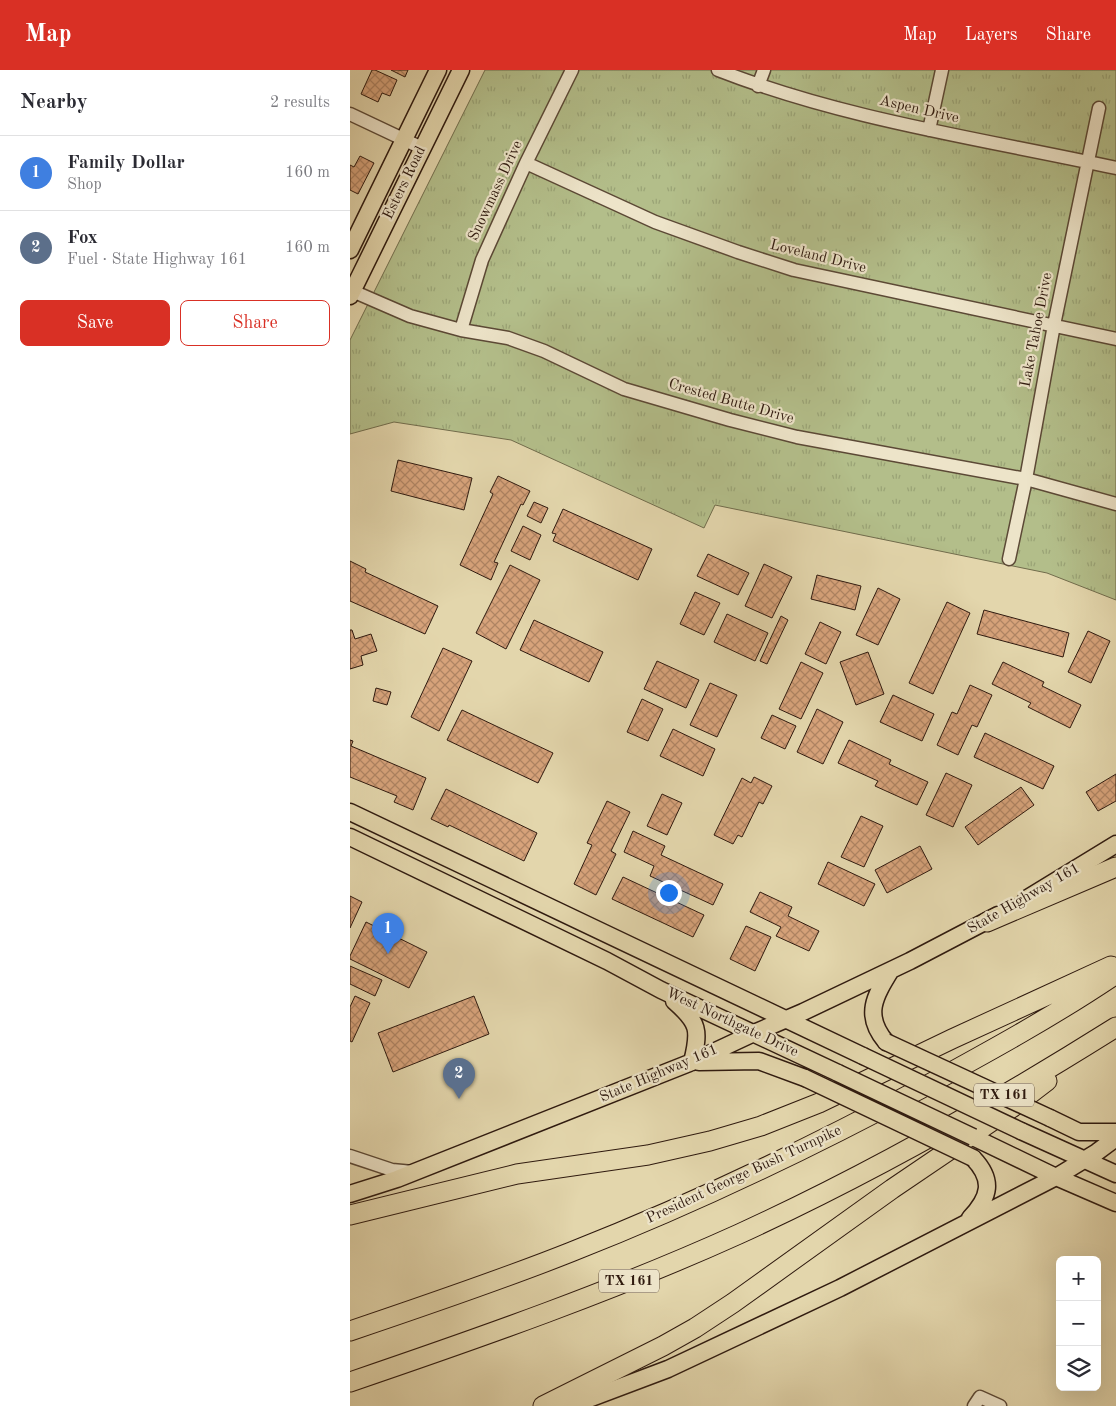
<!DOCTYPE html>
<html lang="en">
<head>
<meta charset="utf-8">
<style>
	:root { --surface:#fff; --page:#f2f2f3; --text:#2b2b33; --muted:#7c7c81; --line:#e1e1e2; --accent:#d93025 }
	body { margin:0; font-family:"Old Standard TT",serif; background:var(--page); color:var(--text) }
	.controls { position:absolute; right:15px; bottom:15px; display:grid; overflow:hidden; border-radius:8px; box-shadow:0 5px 20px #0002 }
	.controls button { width:45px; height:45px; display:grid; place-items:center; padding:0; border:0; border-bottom:1px solid var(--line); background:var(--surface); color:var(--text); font:25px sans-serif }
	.you { position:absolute; left:318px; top:822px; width:18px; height:18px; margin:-12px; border:4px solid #fff; border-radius:50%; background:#1a73e8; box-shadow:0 0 0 8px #1a73e833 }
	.badge { display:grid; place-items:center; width:32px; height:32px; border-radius:50%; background:var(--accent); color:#fff; font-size:16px; font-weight:700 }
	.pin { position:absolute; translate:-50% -41px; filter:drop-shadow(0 1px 2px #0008) }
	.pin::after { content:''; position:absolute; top:26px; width:18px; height:15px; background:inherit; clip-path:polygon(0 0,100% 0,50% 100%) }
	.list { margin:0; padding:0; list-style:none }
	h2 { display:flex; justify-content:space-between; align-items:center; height:65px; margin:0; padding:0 20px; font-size:21px }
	h2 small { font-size:16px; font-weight:400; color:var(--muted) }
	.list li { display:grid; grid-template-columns:32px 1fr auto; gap:15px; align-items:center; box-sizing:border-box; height:75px; padding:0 20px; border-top:1px solid var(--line) }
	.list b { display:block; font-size:19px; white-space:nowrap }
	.list p { margin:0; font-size:16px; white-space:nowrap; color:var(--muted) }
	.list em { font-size:16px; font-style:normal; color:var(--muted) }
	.actions { display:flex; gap:10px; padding:15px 20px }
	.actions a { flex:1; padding:11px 0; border:1px solid var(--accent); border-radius:8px; text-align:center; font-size:18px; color:var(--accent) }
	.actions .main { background:var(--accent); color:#fff }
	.icon { flex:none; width:28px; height:28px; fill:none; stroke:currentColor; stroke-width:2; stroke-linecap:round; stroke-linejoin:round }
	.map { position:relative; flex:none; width:766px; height:1336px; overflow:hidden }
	header { display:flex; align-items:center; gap:30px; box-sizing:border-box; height:70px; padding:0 25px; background:var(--accent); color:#fff }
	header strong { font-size:24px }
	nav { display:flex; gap:28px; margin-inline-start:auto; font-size:18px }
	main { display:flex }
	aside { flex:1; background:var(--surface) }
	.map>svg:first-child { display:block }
</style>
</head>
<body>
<header>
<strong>Map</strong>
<nav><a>Map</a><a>Layers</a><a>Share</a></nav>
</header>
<main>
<aside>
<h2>Nearby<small>2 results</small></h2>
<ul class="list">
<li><span class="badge" style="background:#3f7fe0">1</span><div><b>Family Dollar</b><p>Shop</p></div><em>160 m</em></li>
<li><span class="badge" style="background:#5c6f8a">2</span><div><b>Fox</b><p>Fuel · State Highway 161</p></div><em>160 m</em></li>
</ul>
<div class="actions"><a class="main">Save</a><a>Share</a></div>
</aside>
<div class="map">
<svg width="766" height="1336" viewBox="0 0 766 1336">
	<defs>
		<pattern id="grass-tufts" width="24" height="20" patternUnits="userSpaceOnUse" patternTransform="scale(1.25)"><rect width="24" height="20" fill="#b3be8a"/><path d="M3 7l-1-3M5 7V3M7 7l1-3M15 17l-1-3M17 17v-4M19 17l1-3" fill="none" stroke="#9aa376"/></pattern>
		<pattern id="building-cross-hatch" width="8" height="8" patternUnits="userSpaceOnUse" patternTransform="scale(1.25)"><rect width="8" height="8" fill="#d7a37b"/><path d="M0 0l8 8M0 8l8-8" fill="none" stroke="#af8463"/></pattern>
	</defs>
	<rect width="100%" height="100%" fill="#e3d6ac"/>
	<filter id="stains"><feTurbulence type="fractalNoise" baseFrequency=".004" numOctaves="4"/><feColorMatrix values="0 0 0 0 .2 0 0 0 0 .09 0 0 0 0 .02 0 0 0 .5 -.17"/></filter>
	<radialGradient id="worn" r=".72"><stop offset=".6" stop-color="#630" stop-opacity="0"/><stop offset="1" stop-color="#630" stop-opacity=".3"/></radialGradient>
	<path fill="url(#grass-tufts)" stroke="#716c4c" d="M 135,0 L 766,0 L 766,530 L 697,503 L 365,435 L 354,458 L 161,370 L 44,352 L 0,364 L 0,270 Z"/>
	<path fill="url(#building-cross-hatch)" stroke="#2f1a0f" d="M 22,0 L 25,0 L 47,10 L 40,26 L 32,23 L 28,32 L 11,24 Z
		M 41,0 L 58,0 L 55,7 Z
		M 10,86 L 24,93 L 8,124 L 0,120 L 0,95 L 4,97 Z
		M 48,390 L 122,408 L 114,440 L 41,421 Z
		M 148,406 L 180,421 L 173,435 L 171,434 L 144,492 L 148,493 L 141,510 L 110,495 L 143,424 L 140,422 Z
		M 184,432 L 198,438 L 191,453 L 177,446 Z
		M 213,439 L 302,479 L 288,510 L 203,471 L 206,464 L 202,463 Z
		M 173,456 L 191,465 L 180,490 L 161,481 Z
		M 358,484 L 399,503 L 388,525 L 347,506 Z
		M 0,491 L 16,499 L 15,502 L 88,536 L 75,564 L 0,531 Z
		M 414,494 L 442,507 L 422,548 L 395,536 Z
		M 160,495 L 190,510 L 156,579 L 126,563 Z
		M 467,505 L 511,516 L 505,540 L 461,529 Z
		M 528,518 L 550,529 L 528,575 L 506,565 Z
		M 345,522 L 370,533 L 354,565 L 330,554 Z
		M 597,532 L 620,543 L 583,624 L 559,613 Z
		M 634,540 L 719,563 L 713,587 L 627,564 Z
		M 377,544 L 418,563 L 405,591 L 364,572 Z
		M 431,546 L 438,550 L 417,594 L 410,591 Z
		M 184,550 L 253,582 L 239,612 L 170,580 Z
		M 470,552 L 491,562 L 476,594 L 455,584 Z
		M 0,560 L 2,560 L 5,569 L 21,564 L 27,581 L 11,586 L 13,595 L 0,599 Z
		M 738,561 L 760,571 L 741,613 L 718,602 Z
		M 93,578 L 122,591 L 89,661 L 61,647 Z
		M 518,582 L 534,624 L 506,635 L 490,592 Z
		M 307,591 L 349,610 L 336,638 L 294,619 Z
		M 451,592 L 473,603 L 451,649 L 429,639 Z
		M 653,592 L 694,612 L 692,616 L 731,635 L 720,658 L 678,637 L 681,633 L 642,614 Z
		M 360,613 L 387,625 L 367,667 L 340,655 Z
		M 620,615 L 642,625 L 627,657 L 622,655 L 608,685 L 587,675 L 602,642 L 607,644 Z
		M 26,618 L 41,622 L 37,635 L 23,631 Z
		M 543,625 L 584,644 L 572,671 L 530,652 Z
		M 292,629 L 313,639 L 298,671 L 277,662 Z
		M 467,639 L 493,652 L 473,694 L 447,682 Z
		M 112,640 L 203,683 L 188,713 L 97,670 Z
		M 422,645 L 446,656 L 435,679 L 411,668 Z
		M 323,659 L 365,679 L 353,706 L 310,686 Z
		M 635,663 L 704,696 L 693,719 L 624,687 Z
		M 0,670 L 3,671 L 1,676 L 76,708 L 63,740 L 44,732 L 47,726 L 0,707 Z
		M 499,670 L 541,690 L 539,694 L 578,712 L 567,735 L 525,716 L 528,711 L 488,693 Z
		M 596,703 L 622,715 L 603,757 L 576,745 Z
		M 766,704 L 766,731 L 748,741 L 736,722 Z
		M 404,707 L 422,716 L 413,734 L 409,732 L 392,767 L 388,765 L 383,774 L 364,765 L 392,708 L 401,713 Z
		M 671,717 L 684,735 L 628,775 L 615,757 Z
		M 96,719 L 187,763 L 174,791 L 99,755 L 98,757 L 81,749 Z
		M 312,724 L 332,733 L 317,765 L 297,756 Z
		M 257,731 L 280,742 L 261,781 L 266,784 L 246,825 L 224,814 L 242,775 L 237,773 Z
		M 511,746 L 533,756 L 514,797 L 491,787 Z
		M 283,761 L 315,776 L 311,785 L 373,814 L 363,835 L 300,806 L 304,796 L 274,782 Z
		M 570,776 L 582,799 L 537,823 L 525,800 Z
		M 478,792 L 525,814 L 514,836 L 468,814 Z
		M 273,807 L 354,845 L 343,867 L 262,829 Z
		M 410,822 L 442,837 L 438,846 L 469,861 L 459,881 L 426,866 L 431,857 L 400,842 Z
		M 0,826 L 12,832 L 0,858 Z
		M 16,852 L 77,882 L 59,918 L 0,889 L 0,886 Z
		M 396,856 L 421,867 L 405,901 L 380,889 Z
		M 0,896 L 32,910 L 25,926 L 0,914 Z
		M 5,926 L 20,933 L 2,972 L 0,971 L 0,937 Z
		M 124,926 L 139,964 L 43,1002 L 28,963 Z"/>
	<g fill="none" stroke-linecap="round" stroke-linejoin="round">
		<g stroke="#5c4936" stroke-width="15">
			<path id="minor" d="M 368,0 C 496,50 633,69 766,98
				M 408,16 L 414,0
				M 0,44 L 72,78
				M 579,60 L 592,0
				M 176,93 L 305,152 L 388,182 L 444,200 L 766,269
				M 0,220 L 60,246 L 111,260 L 158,268 L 194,281 L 274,319 L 380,350 L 447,367 L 676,409 L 766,434
				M 111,260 L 132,190 L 176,93 L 222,0
				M 659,489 L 676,409 L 704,255 L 749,38
				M 0,1086 L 42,1100 L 63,1102
				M 624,1336 L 630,1327 L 650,1336"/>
		</g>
		<g stroke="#2f1a0f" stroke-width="19">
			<path id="major" d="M 0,180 L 88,0
				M 0,226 L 111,0
				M 0,742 L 513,986
				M 0,767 L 257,891 L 311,920 L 488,1003
				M 676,829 L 766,774
				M 324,931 C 349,953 350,960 342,992
				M 536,972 C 513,945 525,926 541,900
				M 349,992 L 409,991 L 455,1008
				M 700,1048 L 729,1062 L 766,1062
				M 671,1061 L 766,1104
				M 623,1067 L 706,1107 L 766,1133
				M 0,1124 L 47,1109 L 342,992 L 404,963 L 453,942 L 560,891 L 648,845
				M 620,1148 C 640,1127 644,1110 623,1088
				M 220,1336 L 318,1299 L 490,1218 L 706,1107 L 747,1082 L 766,1068"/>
		</g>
		<g stroke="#2f1a0f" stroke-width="21">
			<path id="highway" d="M 637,852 L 766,797
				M 0,1145 L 167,1104 L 298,1085 L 360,1071 L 411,1056 L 469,1033 L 602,969 L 761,896
				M 0,1261 C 74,1236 148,1211 221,1182 C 341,1135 458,1079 572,1018 C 638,982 704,946 766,904
				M 0,1312 C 132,1267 263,1221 389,1164 C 520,1104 645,1033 766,957
				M 193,1336 L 313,1276 L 345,1258 L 383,1233 L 542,1119 L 663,1037 L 697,1011"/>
		</g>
		<use href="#minor" stroke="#ede4c9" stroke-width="12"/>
		<use href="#major" stroke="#e3d6ac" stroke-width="16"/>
		<use href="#highway" stroke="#e3d6ac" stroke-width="19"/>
		<g stroke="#2f1a0f" stroke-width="19" stroke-linecap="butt">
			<path id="major-bridge" d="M 536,972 L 700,1048
				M 513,986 L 671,1061
				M 488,1003 L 623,1067
				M 455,1008 L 623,1088"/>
		</g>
		<use href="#major-bridge" stroke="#e3d6ac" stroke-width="16"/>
	</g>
	<g text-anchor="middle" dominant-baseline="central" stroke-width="4.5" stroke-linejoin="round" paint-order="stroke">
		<g fill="#ede4c9" stroke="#685747" stroke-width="1">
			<rect x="624" y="1013.5" width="60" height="23" rx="4"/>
			<rect x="249" y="1199.5" width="60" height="23" rx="4"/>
		</g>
		<g font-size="14" font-weight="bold" fill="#2f1a0f">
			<text x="654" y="1025">TX 161</text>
			<text x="279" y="1211">TX 161</text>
		</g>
		<g font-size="15" fill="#2f1a0f" stroke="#ede4c9">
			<text transform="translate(569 40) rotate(13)">Aspen Drive</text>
			<text transform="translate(55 113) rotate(-64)">Esters Road</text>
			<text transform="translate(146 121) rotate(-65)">Snowmass Drive</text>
			<text transform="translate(468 187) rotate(14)">Loveland Drive</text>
			<text transform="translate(687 260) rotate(-79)">Lake Tahoe Drive</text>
			<text transform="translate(381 332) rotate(16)">Crested Butte Drive</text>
			<text transform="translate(674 829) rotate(-30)">State Highway 161</text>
			<text transform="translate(382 953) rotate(25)">West Northgate Drive</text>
			<text transform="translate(309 1004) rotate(-23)">State Highway 161</text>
			<text transform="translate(394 1105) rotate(-25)">President George Bush Turnpike</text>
		</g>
	</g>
	<rect width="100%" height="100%" filter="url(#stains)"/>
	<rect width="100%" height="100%" fill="url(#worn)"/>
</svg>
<div class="controls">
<button>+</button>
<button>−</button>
<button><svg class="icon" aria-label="layers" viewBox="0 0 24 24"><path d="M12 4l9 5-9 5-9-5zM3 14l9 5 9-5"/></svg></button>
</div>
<div class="you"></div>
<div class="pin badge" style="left:38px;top:884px;background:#3f7fe0">1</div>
<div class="pin badge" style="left:109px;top:1029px;background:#5c6f8a">2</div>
</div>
</main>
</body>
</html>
